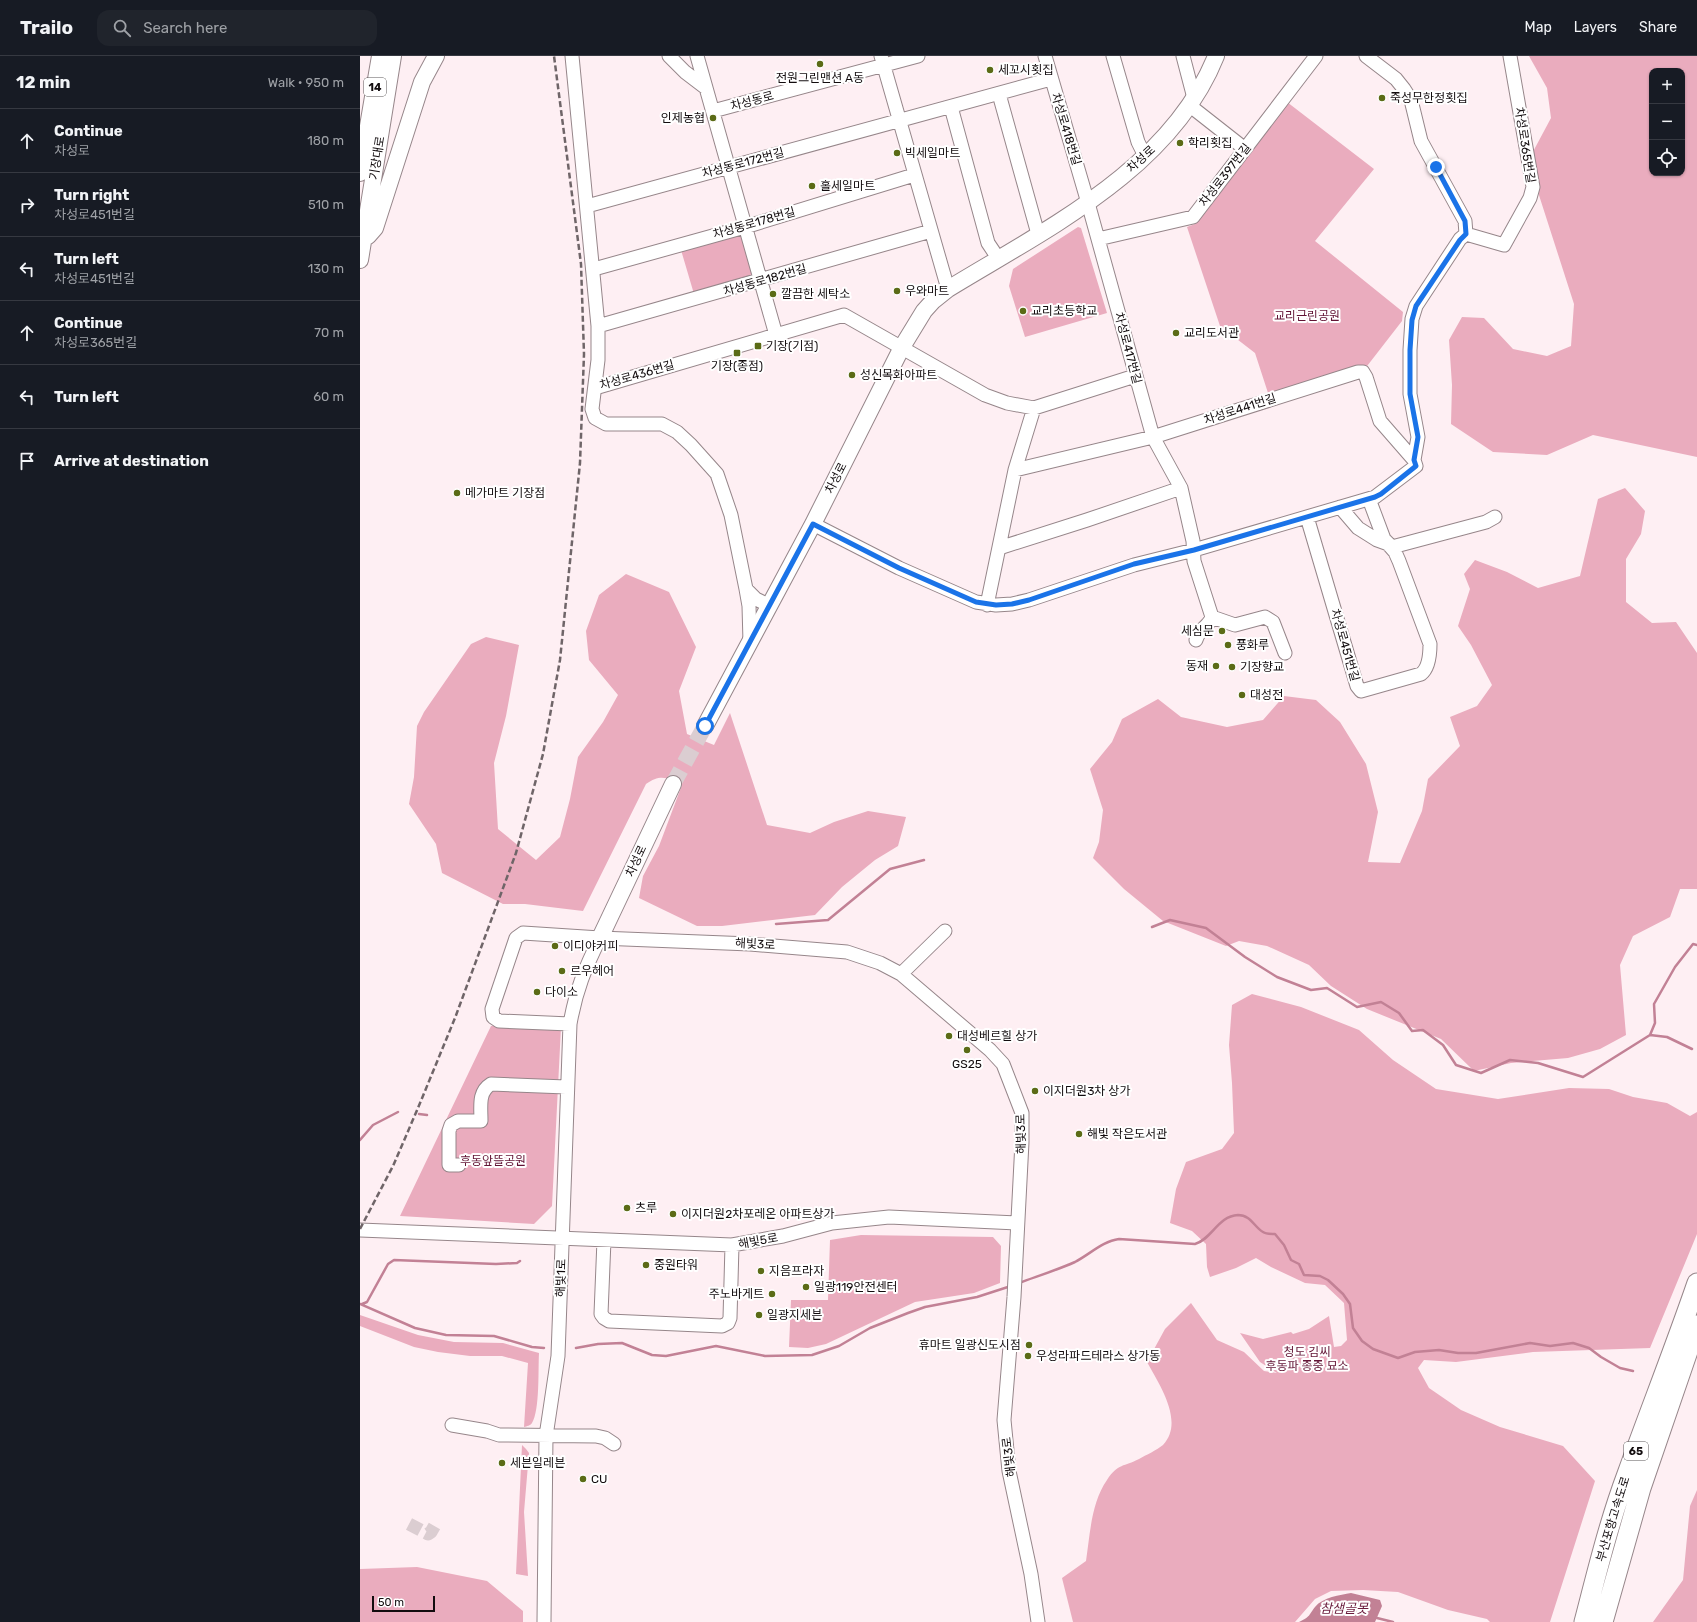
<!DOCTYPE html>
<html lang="en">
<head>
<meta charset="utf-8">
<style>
	:root { --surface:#171b24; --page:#20242c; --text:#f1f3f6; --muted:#9ea1a6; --line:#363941 }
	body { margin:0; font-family:Rubik,"Noto Sans KR",sans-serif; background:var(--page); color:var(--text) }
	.controls { position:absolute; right:12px; top:12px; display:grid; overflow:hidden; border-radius:8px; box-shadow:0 1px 3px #0004 }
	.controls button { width:36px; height:36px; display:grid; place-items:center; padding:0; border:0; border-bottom:1px solid var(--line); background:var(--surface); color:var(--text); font:20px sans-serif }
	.scale { position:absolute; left:12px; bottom:10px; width:63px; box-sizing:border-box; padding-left:4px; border:2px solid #120c0e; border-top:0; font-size:11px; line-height:14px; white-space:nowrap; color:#120c0e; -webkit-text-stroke:3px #fff; paint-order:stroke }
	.stop { position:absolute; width:12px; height:12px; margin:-9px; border:3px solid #1a73e8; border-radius:50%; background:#fff }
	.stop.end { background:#1a73e8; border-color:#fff; box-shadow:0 1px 4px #0008 }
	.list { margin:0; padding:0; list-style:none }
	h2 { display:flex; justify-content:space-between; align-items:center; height:52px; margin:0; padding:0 16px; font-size:17px }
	h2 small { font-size:13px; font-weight:400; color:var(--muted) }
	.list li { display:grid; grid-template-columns:26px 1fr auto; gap:12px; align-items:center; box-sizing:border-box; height:64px; padding:0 16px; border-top:1px solid var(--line) }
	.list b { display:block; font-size:15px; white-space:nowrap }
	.list p { margin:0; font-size:13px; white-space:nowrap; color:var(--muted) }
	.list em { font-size:13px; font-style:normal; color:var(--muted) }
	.icon { flex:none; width:22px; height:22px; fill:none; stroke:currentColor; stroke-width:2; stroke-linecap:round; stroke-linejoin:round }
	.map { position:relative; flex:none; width:1337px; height:1566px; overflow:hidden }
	header { display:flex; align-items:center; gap:24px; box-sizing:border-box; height:56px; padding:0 20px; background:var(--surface); border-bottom:1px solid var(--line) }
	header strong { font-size:19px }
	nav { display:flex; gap:22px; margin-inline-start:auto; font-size:14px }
	.search { width:280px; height:36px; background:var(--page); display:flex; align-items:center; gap:10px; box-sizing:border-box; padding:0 14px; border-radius:12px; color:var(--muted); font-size:15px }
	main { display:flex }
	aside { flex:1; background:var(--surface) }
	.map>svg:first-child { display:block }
</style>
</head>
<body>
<header>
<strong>Trailo</strong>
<div class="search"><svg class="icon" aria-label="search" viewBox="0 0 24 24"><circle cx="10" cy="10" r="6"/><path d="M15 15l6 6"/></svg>Search here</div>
<nav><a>Map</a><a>Layers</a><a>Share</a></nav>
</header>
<main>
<aside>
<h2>12 min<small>Walk · 950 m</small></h2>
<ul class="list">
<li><svg class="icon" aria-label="ahead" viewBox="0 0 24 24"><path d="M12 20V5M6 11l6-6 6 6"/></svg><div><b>Continue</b><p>차성로</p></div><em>180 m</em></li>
<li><svg class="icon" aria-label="right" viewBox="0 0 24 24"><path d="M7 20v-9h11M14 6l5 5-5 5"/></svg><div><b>Turn right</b><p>차성로451번길</p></div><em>510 m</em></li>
<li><svg class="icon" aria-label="left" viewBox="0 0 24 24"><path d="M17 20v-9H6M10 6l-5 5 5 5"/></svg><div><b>Turn left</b><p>차성로451번길</p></div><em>130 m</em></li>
<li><svg class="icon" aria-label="ahead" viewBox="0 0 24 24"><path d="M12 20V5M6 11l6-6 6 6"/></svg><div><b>Continue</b><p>차성로365번길</p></div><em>70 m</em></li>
<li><svg class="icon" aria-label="left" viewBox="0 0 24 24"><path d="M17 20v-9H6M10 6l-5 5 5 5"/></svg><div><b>Turn left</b></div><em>60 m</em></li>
<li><svg class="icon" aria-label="arrive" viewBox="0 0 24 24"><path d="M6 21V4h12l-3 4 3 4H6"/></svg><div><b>Arrive at destination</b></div></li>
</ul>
</aside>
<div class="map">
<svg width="1337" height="1566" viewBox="0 0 1337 1566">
	<rect width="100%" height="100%" fill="#feeff3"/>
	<path fill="#eaacbe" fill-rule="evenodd" d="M 1169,0 L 1337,0 L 1337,401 L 1233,379 L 1187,399 L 1133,396 L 1091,368 L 1092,329 L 1089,284 L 1102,261 L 1124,262 L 1153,293 L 1187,300 L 1211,290 L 1214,248 L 1168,105 L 1191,62 L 1187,32 ZM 1292,15 L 1322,15 L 1322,117 L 1292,117 Z
		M 927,46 L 1014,113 L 955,185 L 1043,256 L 1042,265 L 1004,314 L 909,340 L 895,297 L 860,270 L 827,171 L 835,168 Z
		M 718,171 L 721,172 L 747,257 L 665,281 L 649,230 L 653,213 Z
		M 378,178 L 382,180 L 392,217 L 388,223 L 334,238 L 321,194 Z
		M 1265,432 L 1285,455 L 1281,478 L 1266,503 L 1266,546 L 1292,567 L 1316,566 L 1337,597 L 1337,833 L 1320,833 L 1310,861 L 1273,880 L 1260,909 L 1266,979 L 1240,993 L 1208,1002 L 1151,1007 L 1114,1015 L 1081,983 L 1007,953 L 971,930 L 949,909 L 907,890 L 879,885 L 866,890 L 803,865 L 764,833 L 733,802 L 739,786 L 743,754 L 730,713 L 752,686 L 762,663 L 798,643 L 821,661 L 867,671 L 903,664 L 924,640 L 956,644 L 980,666 L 1006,708 L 1018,756 L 1008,806 L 1040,807 L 1062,755 L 1068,723 L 1100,690 L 1090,661 L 1117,650 L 1132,629 L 1111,589 L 1098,570 L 1110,533 L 1104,518 L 1115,504 L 1147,516 L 1178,532 L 1220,520 L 1238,443 Z
		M 266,518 L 309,536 L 336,591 L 319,635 L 327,678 L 354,689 L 370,657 L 407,769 L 450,777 L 474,766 L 508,755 L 546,761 L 538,790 L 515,804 L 482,831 L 455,859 L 362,870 L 337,870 L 279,842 L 283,820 L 299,790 L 322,729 C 307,721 300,718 286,728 L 223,855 L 165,848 L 143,848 L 82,817 L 76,788 L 49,748 L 54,721 L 57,670 L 64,656 L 111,588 L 126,581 L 159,589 L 146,660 L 134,707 L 138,773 L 176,804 L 200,781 L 210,743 L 218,701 L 243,666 L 258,639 L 229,604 L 226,575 L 239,539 Z
		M 892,938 L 941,951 L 999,974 L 1033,1004 L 1076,1033 L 1138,1043 L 1209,1032 L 1249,1033 L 1273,1041 L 1307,1047 L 1330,1060 L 1337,1056 L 1337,1178 L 1290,1292 L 1173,1296 L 1096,1306 L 1064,1304 L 1058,1312 L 1069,1332 L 1101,1354 L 1140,1371 L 1203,1390 L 1235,1425 L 1190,1566 L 1130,1566 L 1127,1563 L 1088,1554 L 1038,1536 L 1003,1534 L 971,1535 L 955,1543 L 935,1566 L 713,1566 L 702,1522 L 726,1505 C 730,1479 731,1447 747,1424 C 758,1407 764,1411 779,1403 C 786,1399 797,1394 803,1389 C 825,1366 799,1328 787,1306 L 805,1273 L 831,1247 L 857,1284 L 884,1296 L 904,1315 L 917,1317 L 900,1306 L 880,1277 L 903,1283 L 931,1276 L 933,1278 L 949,1273 L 969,1260 L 974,1291 L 981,1290 L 987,1284 L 984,1247 L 965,1229 L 945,1227 L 911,1211 L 896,1202 L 876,1212 L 850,1221 L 847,1211 L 846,1188 L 832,1175 L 810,1167 L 816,1133 L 826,1106 L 862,1093 L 874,1077 L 872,1027 L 869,989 L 872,949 Z
		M 131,970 L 201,971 L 192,1150 L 174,1168 L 40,1160 Z
		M 501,1179 L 633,1181 L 641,1190 L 640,1227 L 614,1237 L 555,1246 L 466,1288 L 448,1292 L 429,1291 L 431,1244 L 468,1244 L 470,1184 Z
		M 0,1259 L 58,1279 L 94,1286 L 143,1287 L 179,1297 C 178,1313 180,1354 172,1367 C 170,1370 167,1370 164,1371 L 168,1307 L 142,1300 L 110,1300 L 78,1296 L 54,1291 L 0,1270 Z
		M 162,1389 L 166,1393 L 169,1397 L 164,1456 L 168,1520 L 156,1518 Z
		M 1337,1434 L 1337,1566 L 1293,1566 L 1323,1524 L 1330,1450 Z
		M 57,1511 L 127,1525 L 163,1555 L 163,1566 L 0,1566 L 0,1513 Z"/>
	<path fill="#c28195" d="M 991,1537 L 1020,1544 L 1022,1550 L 1015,1566 L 939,1566 C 951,1560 948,1560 955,1551 C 963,1541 980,1539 991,1537 Z"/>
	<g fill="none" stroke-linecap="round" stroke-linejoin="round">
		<path stroke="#c28195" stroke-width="2.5" d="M 416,868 L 468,864 L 530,813 L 564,804
			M 792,871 L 810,864 L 846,872 L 885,901 L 917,921 L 951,934 L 967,932 L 997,951 L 1021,946 L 1039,957 L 1052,975 L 1063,974 L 1083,989 L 1096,1009 L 1121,1017 L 1150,1004 L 1178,1007 L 1223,1021 L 1290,979 L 1307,981 L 1332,993
			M 1290,979 L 1295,967 L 1294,948 L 1315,911 L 1333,888 L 1337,889
			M 59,1058 L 67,1059
			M 0,1084 L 13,1069 L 38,1056
			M 659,1227 C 678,1220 697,1214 715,1206 C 730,1198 743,1185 759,1183 L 835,1188 C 852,1183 858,1160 878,1159 C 891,1159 894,1171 903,1176 C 906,1178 912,1178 915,1178 L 924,1189 L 931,1204 L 939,1208 L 944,1219 L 960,1220 L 968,1224 L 983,1238 L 990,1248 L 993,1272 L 1002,1285 L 1013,1293 L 1038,1302 L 1055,1296 L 1079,1294 L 1098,1297 L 1116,1297 L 1170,1287 L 1190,1290 L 1213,1287 L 1229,1292 L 1241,1301 L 1260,1312 L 1273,1315
			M 0,1248 L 55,1272 L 86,1279 L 134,1280 L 172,1291 L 184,1292
			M 2,1248 L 7,1246 L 28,1208 L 34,1204 L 136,1208 L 157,1207 L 160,1205
			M 216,1292 L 238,1288 L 262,1287 L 292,1299 L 306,1300 L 356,1290 L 405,1300 L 452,1299 L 479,1290 L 510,1272 L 548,1257 L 565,1251 L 617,1241 L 651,1230
			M 1017,1562 L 1033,1566"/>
		<path stroke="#dbcdd1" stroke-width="13" stroke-dasharray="13 6" stroke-linecap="butt" d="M 49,1468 L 68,1478 L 71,1476 L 75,1469"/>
		<path stroke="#dbcdd1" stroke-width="16" stroke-dasharray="16 8" stroke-linecap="butt" d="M 313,728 L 345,670"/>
		<g stroke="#96868a" stroke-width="15">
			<path id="minor" d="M 212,0 L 238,270 L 238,304 L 232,353 L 235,362 L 246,368 L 302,368 L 317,376 L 331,389 L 357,418 L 371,459 L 386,533 L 396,543 L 408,549
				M 309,0 L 325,16 L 346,32
				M 337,0 L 416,279
				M 521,0 L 588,233
				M 685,0 L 728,147 L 793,381 L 821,432 L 833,485 L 834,505 L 852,561
				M 753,0 L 778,86 L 785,100
				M 823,0 L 834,42
				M 1006,0 L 1036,23 L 1044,33 L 1051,44 L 1061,85 L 1105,165 L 1106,178
				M 639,38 L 678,178
				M 829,49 L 885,93
				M 591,51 L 628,187 L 638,202
				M 353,55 L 558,0
				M 227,150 L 691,23
				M 1106,178 L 1144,189 L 1170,142 L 1173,131 L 1150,0
				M 738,183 L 833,161 L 956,0
				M 234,213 L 385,171 L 554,119
				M 238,270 L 571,175
				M 235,332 L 484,259 L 625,339 L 647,347 L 674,352 L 775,320
				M 655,414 L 793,381 L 998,316 L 1003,316 L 1006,321 L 1020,365 L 1054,404
				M 1009,443 L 1024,483 L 1032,491 L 1126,466 L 1135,461
				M 947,461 L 997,630 L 1001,635 L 1061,618 C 1069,612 1070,598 1070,588 L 1039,505 L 1035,496 L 1028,488 L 1017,484 L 998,472 L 980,451
				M 453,468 L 539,512 L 616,546 L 636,549 L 652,548 L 669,544 L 774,509 L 834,494 L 1015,441 L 1056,410 L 1054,404 L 1058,381 L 1050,338 L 1050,294 L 1052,263 L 1056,250 L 1100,183 L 1106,178
				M 639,492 L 727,464 L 821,432
				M 386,533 L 389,550 L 390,586
				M 627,549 L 655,414 L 674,352
				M 852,561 L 875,569 L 905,561 L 913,566 L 925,597
				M 836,584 C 839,572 848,572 852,561
				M 541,918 L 585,875
				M 210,968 L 139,965 L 133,961 L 132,953 L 156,882 L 163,877 L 240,882 L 390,888 L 487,896 L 520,907 L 541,918 L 630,994 L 643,1008 L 662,1057 L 662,1086 L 654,1241 L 644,1364 L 649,1415 L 671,1518 L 678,1566
				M 99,1109 L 89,1109 L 89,1075 L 91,1069 L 98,1065 L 121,1065 C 121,1050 118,1036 131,1028 L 206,1031
				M 0,1174 L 372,1189 L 423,1180 L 472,1167 L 529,1161 L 657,1167
				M 244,1184 L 241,1258 L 244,1262 L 249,1265 L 362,1270 L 368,1267 L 370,1262 L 372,1189
				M 92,1369 L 127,1375 L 139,1379 L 236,1380 L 245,1382 L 254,1388
				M 184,1566 L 186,1380 L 198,1300 L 210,968 C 216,934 225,912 240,882"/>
		</g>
		<g stroke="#96868a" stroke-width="18">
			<path id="major" d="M 0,117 L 20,0
				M 8,180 L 15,172 L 62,26 L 76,0
				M 0,204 L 33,0
				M 345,670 L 453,468 L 542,291 L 564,255 L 573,245 L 588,233 C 686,173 811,113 856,0
				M 240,882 L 313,728"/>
		</g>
		<g stroke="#96868a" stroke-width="21">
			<path id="highway" d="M 1224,1566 C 1237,1516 1249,1466 1267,1418 C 1290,1354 1315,1291 1337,1227
				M 1243,1566 L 1281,1432 L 1337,1269"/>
		</g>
		<use href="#minor" stroke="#fff" stroke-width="13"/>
		<use href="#major" stroke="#fff" stroke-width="16"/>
		<use href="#highway" stroke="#fff" stroke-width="19"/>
		<path stroke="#6f6568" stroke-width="2.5" stroke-dasharray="6 3" stroke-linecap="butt" d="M 0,1173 L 33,1110 L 58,1052 L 95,962 L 156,797 L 183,698 L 200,604 L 220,407 L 224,298 L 221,208 L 194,0"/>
	</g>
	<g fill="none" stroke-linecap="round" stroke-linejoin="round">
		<path stroke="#1a73e8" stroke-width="5" d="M 345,670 L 453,468 L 539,512 L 616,546 L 636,549 L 652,548 L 669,544 L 774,508 L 834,494 L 1015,441 L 1021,438 L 1056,410 L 1054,404 L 1058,381 L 1050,338 L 1050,294 L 1052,264 L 1056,250 L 1100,184 L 1106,178 L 1105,165 L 1076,111"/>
	</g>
	<g fill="#5b6b16" stroke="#fff" stroke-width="1.5">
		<circle cx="460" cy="8" r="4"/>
		<circle cx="630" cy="14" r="4"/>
		<circle cx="1022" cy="42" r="4"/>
		<circle cx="353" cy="62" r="4"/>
		<circle cx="820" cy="87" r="4"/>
		<circle cx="537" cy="97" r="4"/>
		<circle cx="452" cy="130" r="4"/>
		<circle cx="537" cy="235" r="4"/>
		<circle cx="413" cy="238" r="4"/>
		<circle cx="663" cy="255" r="4"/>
		<circle cx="816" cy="277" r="4"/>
		<rect x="394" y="286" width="8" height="8" rx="2"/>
		<rect x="373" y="293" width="8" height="8" rx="2"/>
		<circle cx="492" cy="319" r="4"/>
		<circle cx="97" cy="437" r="4"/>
		<circle cx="862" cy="575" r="4"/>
		<circle cx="868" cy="589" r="4"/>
		<circle cx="856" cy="610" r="4"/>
		<circle cx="872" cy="611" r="4"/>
		<circle cx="882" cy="639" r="4"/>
		<circle cx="195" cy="890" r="4"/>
		<circle cx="202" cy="915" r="4"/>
		<circle cx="177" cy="936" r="4"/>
		<circle cx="589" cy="980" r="4"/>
		<circle cx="607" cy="994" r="4"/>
		<circle cx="675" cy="1035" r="4"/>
		<circle cx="719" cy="1078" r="4"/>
		<circle cx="267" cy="1152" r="4"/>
		<circle cx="313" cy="1158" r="4"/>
		<circle cx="286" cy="1209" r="4"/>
		<circle cx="401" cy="1215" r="4"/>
		<circle cx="446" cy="1231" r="4"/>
		<circle cx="412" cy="1238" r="4"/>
		<circle cx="399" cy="1259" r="4"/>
		<circle cx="669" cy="1289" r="4"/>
		<circle cx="668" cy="1300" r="4"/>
		<circle cx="142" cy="1407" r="4"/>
		<circle cx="223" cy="1423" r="4"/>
	</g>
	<g text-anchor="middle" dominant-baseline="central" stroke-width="4" stroke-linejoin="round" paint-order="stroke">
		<g fill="#fff" stroke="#595556" stroke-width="1">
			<rect x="4" y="22" width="22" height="18" rx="3"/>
			<rect x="1264" y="1386" width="24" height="18" rx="3"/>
		</g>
		<g font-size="11" font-weight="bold" fill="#120c0e">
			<text x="15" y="31">14</text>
			<text x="1276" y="1395">65</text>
		</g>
		<g font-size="12" fill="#120c0e" stroke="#fff" text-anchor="start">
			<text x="638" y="14">세꼬시횟집</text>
			<text x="460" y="22" text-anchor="middle">전원그린맨션 A동</text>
			<text x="1030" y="42">죽성무한정횟집</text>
			<text x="345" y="62" text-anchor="end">인제농협</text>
			<text x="828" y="87">학리횟집</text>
			<text x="545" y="97">빅세일마트</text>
			<text x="460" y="130">홀세일마트</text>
			<text x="545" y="235">우와마트</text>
			<text x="421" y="238">깔끔한 세탁소</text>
			<text x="671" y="255">교리초등학교</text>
			<text x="824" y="277">교리도서관</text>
			<text x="406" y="290">기장(기점)</text>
			<text x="377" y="310" text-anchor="middle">기장(종점)</text>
			<text x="500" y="319">성신목화아파트</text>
			<text x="105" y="437">메가마트 기장점</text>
			<text x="854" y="575" text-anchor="end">세심문</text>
			<text x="876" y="589">풍화루</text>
			<text x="848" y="610" text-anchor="end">동재</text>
			<text x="880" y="611">기장향교</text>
			<text x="890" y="639">대성전</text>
			<text x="203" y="890">이디야커피</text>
			<text x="210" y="915">르우헤어</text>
			<text x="185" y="936">다이소</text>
			<text x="597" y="980">대성베르힐 상가</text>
			<text x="607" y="1008" text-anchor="middle">GS25</text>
			<text x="683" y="1035">이지더원3차 상가</text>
			<text x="727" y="1078">해빛 작은도서관</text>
			<text x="275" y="1152">츠루</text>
			<text x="321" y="1158">이지더원2차포레온 아파트상가</text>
			<text x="294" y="1209">중원타워</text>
			<text x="409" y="1215">지음프라자</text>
			<text x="454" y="1231">일광119안전센터</text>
			<text x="404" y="1238" text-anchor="end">주노바게트</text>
			<text x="407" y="1259">일광지세븐</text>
			<text x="661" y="1289" text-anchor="end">휴마트 일광신도시점</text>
			<text x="676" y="1300">우성라파드테라스 상가동</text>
			<text x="150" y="1407">세븐일레븐</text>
			<text x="231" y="1423">CU</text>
		</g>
		<g font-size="12" fill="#120c0e" stroke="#fff">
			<text transform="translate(392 45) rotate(-15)">차성동로</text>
			<text transform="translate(706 73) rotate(73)">차성로418번길</text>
			<text transform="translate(1165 89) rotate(81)">차성로365번길</text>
			<text transform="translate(17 102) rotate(-81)">기장대로</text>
			<text transform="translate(781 103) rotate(-42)">차성로</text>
			<text transform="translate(383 107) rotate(-15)">차성동로172번길</text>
			<text transform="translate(865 119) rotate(-52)">차성로397번길</text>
			<text transform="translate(394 167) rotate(-16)">차성동로178번길</text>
			<text transform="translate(405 224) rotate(-16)">차성동로182번길</text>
			<text transform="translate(768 292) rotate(75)">차성로417번길</text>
			<text transform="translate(277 319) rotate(-16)">차성로436번길</text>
			<text transform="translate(880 353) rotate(-18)">차성로441번길</text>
			<text transform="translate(476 422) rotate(-63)">차성로</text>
			<text transform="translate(985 589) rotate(74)">차성로451번길</text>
			<text transform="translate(276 805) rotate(-65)">차성로</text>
			<text transform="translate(395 888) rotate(3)">해빛3로</text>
			<text transform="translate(661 1078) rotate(-91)">해빛3로</text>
			<text transform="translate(398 1185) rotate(-10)">해빛5로</text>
			<text transform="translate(201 1222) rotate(-88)">해빛1로</text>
			<text transform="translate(649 1401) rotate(-97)">해빛3로</text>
			<text transform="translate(1253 1463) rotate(-73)">부산포항고속도로</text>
		</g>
		<g font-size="12" fill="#621435" stroke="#fff">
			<text x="947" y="260">교리근린공원</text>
			<text x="133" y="1105">후동앞뜰공원</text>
			<text x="947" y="1296">청도 김씨<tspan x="947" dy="14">후동파 종중 묘소</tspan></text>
		</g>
		<g font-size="13" font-style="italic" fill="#6a1c3c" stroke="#fff">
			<text x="984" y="1552">참샘골못</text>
		</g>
	</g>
</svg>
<div class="controls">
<button>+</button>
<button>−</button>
<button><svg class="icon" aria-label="locate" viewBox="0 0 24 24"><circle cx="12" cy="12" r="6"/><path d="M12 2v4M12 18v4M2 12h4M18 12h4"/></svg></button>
</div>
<div class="scale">50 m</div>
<div class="stop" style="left:345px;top:670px"></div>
<div class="stop end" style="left:1076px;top:111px"></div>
</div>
</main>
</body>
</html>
